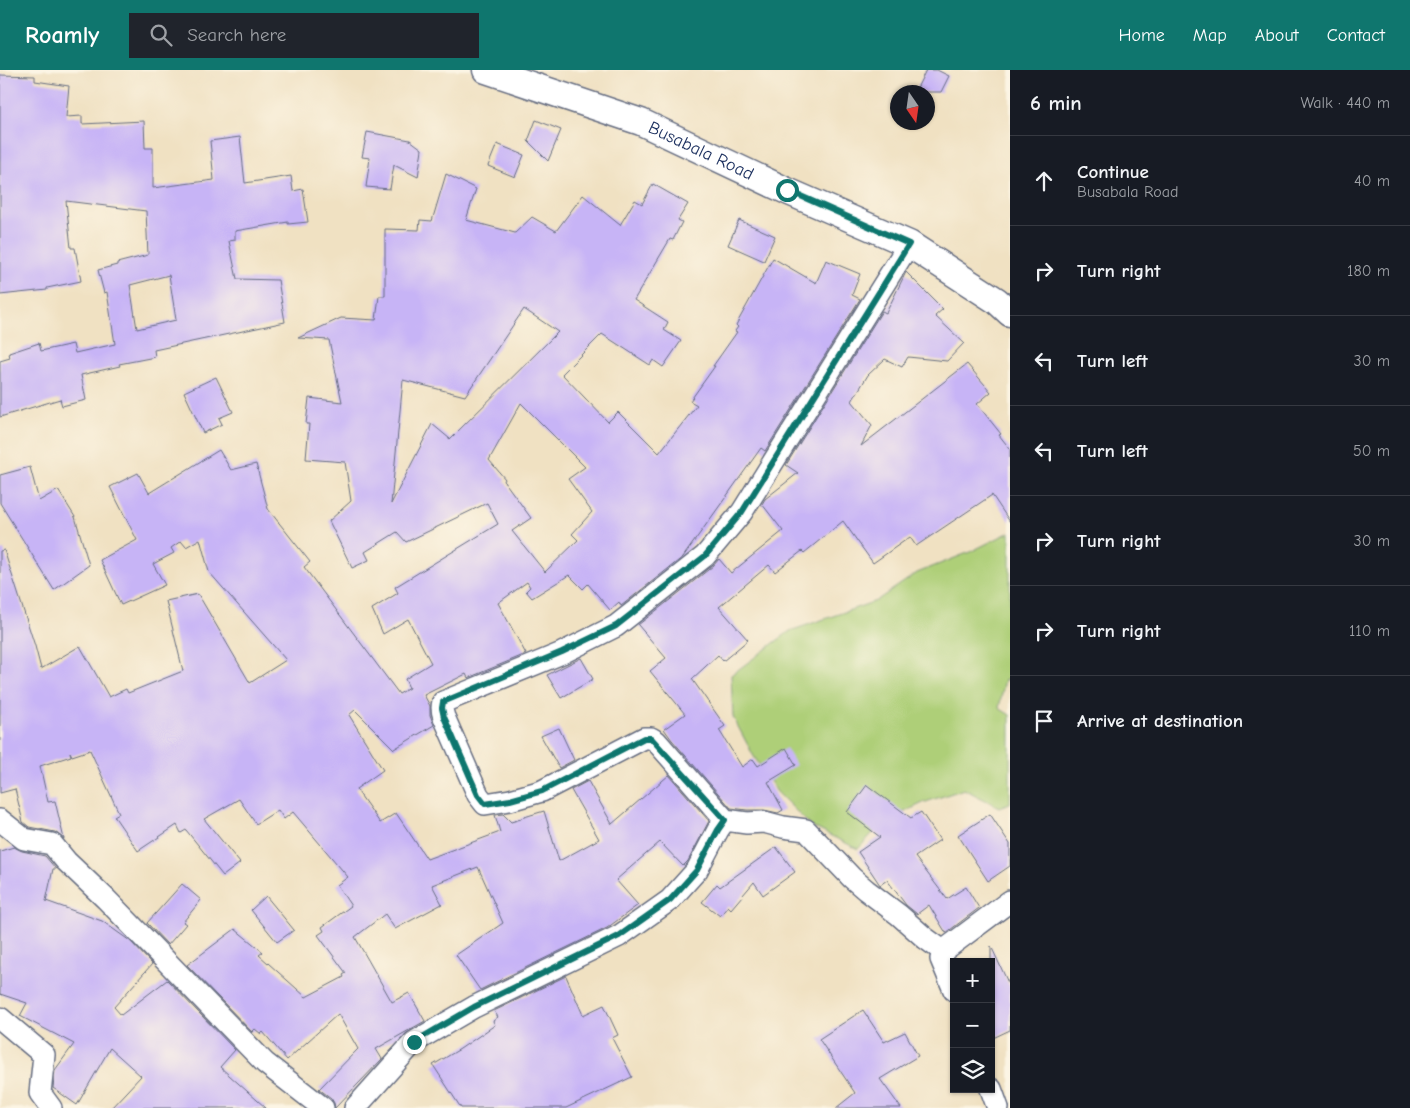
<!DOCTYPE html>
<html lang="en">
<head>
<meta charset="utf-8">
<style>
	:root { --surface:#171b24; --page:#20242c; --text:#f1f3f6; --muted:#9ea1a6; --line:#363941; --accent:#0f766e }
	body { margin:0; font-family:"Comic Neue",sans-serif; background:var(--page); color:var(--text) }
	.controls { position:absolute; right:15px; bottom:15px; display:grid; overflow:hidden; border-radius:0px; box-shadow:0 1px 4px #0004 }
	.controls button { width:45px; height:45px; display:grid; place-items:center; padding:0; border:0; border-bottom:1px solid var(--line); background:var(--surface); color:var(--text); font:25px sans-serif }
	.compass { position:absolute; left:890px; top:15px; width:45px; height:45px; border-radius:50%; background:var(--surface); box-shadow:0 1px 4px #0004; rotate:167deg }
	.stop { position:absolute; width:15px; height:15px; margin:-11px; border:4px solid #0f766e; border-radius:50%; background:#fff }
	.stop.end { background:#0f766e; border-color:#fff; box-shadow:0 1px 5px #0008 }
	.list { margin:0; padding:0; list-style:none }
	h2 { display:flex; justify-content:space-between; align-items:center; height:65px; margin:0; padding:0 20px; font-size:21px }
	h2 small { font-size:16px; font-weight:400; color:var(--muted) }
	.list li { display:grid; grid-template-columns:32px 1fr auto; gap:15px; align-items:center; box-sizing:border-box; height:90px; padding:0 20px; border-top:1px solid var(--line) }
	.list b { display:block; font-size:19px; white-space:nowrap }
	.list p { margin:0; font-size:16px; white-space:nowrap; color:var(--muted) }
	.list em { font-size:16px; font-style:normal; color:var(--muted) }
	.icon { flex:none; width:28px; height:28px; fill:none; stroke:currentColor; stroke-width:2; stroke-linecap:round; stroke-linejoin:round }
	.map { position:relative; flex:none; width:1010px; height:1038px; overflow:hidden }
	header { display:flex; align-items:center; gap:30px; box-sizing:border-box; height:70px; padding:0 25px; background:var(--accent); color:#fff }
	header strong { font-size:24px }
	nav { display:flex; gap:28px; margin-inline-start:auto; font-size:18px }
	.search { width:350px; height:45px; background:var(--page); display:flex; align-items:center; gap:12px; box-sizing:border-box; padding:0 18px; border-radius:0px; color:var(--muted); font-size:19px }
	main { display:flex }
	aside { flex:1; background:var(--surface) }
	.map>svg:first-child { display:block }
</style>
</head>
<body>
<header>
<strong>Roamly</strong>
<div class="search"><svg class="icon" aria-label="search" viewBox="0 0 24 24"><circle cx="10" cy="10" r="6"/><path d="M15 15l6 6"/></svg>Search here</div>
<nav><a>Home</a><a>Map</a><a>About</a><a>Contact</a></nav>
</header>
<main>
<div class="map">
<svg width="1010" height="1038" viewBox="0 0 1010 1038">
	<rect width="100%" height="100%" fill="#fcf5e5"/>
	<filter id="ink" filterUnits="userSpaceOnUse"><feTurbulence type="fractalNoise" baseFrequency=".02" numOctaves="2"/><feDisplacementMap in="SourceGraphic" scale="10" xChannelSelector="R" yChannelSelector="G"/><feConvolveMatrix kernelMatrix="1 2 1 2 8 2 1 2 1" color-interpolation-filters="sRGB"/></filter>
	<filter id="wash" filterUnits="userSpaceOnUse"><feTurbulence type="fractalNoise" baseFrequency=".0096" numOctaves="4" result="noise"/><feDisplacementMap in="SourceGraphic" scale="20" xChannelSelector="R" yChannelSelector="G"/><feGaussianBlur stdDeviation="1.12" result="paint"/><feColorMatrix in="noise" values="0 0 0 0 0 0 0 0 0 0 0 0 0 0 0 0 0 1.4 0 .05"/><feComposite in="paint" operator="in"/></filter>
	<g filter="url(#wash)">
		<rect width="100%" height="100%" fill="#f0e1c2"/>
		<path fill="#aecf78" stroke="#647f6b" d="M 1010,462 L 1010,610 L 1005,609 L 999,638 L 1010,645 L 1010,733 L 999,737 L 964,719 L 923,733 L 882,753 L 858,779 L 811,756 L 777,722 L 753,685 L 733,647 L 731,605 L 790,561 L 876,531 L 917,503 L 970,482 Z"/>
		<g id="blocks">
			<path fill="#c7b4f6" fill-rule="evenodd" d="M 926,0 L 937,0 L 949,6 L 941,22 L 915,22 Z
				M 0,5 L 35,6 L 35,11 L 69,16 L 66,47 L 82,46 L 82,54 L 144,51 L 145,78 L 153,78 L 153,118 L 214,110 L 210,71 L 240,67 L 245,113 L 291,106 L 293,121 L 303,119 L 308,152 L 288,154 L 288,152 L 235,161 L 235,170 L 229,171 L 237,209 L 278,210 L 285,252 L 154,280 L 155,287 L 119,294 L 120,296 L 81,305 L 86,330 L 62,336 L 60,329 L 0,347 L 0,291 L 10,288 L 9,283 L 39,273 L 41,281 L 73,274 L 75,283 L 115,274 L 107,222 L 104,223 L 98,200 L 117,195 L 117,193 L 148,185 L 146,141 L 66,131 L 71,178 L 75,178 L 81,211 L 47,218 L 47,220 L 0,225 ZM 169,205 L 176,250 L 137,259 L 130,215 Z
				M 536,50 L 561,60 L 548,91 L 528,71 Z
				M 367,62 L 410,70 L 422,79 L 418,107 L 394,95 L 390,119 L 366,117 L 370,88 L 362,87 Z
				M 497,74 L 524,85 L 515,107 L 488,96 Z
				M 446,104 L 476,119 L 466,150 L 515,163 L 532,147 L 556,161 L 583,125 L 620,155 L 635,130 L 642,134 L 653,114 L 688,134 L 678,150 L 682,152 L 673,170 L 670,169 L 634,230 L 668,252 L 664,260 L 681,271 L 663,297 L 653,290 L 650,295 L 602,264 L 562,304 L 608,352 L 618,342 L 659,383 L 697,335 L 690,331 L 715,296 L 713,296 L 737,262 L 735,261 L 738,257 L 736,255 L 773,188 L 816,213 L 826,190 L 860,204 L 852,225 L 860,229 L 765,381 L 761,378 L 683,487 L 621,536 L 619,532 L 610,540 L 588,514 L 583,519 L 569,505 L 532,528 L 526,521 L 530,517 L 527,512 L 498,533 L 526,584 L 468,608 L 466,604 L 424,625 L 430,636 L 430,645 L 434,655 L 394,679 L 355,640 L 349,645 L 383,700 L 356,719 L 380,753 L 396,743 L 427,789 L 500,762 L 495,745 L 503,744 L 511,752 L 521,749 L 521,748 L 544,741 L 559,791 L 599,769 L 571,720 L 588,711 L 612,754 L 669,705 L 709,751 L 688,791 L 683,796 L 660,772 L 616,810 L 638,835 L 607,858 L 480,920 L 456,885 L 503,853 L 478,797 L 432,815 L 442,834 L 395,859 L 385,844 L 355,867 L 392,932 L 409,923 L 425,951 L 376,979 L 382,989 L 335,1038 L 334,1033 L 331,1028 L 319,1019 L 358,979 L 338,944 L 287,990 L 263,962 L 261,964 L 255,959 L 252,962 L 187,895 L 235,859 L 263,882 L 259,885 L 306,927 L 344,907 L 343,905 L 346,903 L 318,865 L 324,861 L 322,857 L 351,836 L 337,815 L 348,807 L 293,742 L 284,749 L 278,740 L 256,754 L 239,729 L 204,749 L 240,793 L 223,806 L 186,760 L 181,763 L 177,755 L 138,781 L 114,746 L 119,743 L 90,680 L 72,686 L 70,682 L 71,686 L 40,696 L 48,732 L 55,731 L 64,769 L 55,762 L 29,757 L 23,752 L 15,719 L 0,723 L 0,481 L 4,480 L 35,576 L 41,599 L 80,576 L 109,627 L 126,619 L 128,623 L 183,601 L 166,531 L 198,524 L 250,613 L 286,590 L 209,502 L 200,469 L 186,477 L 181,471 L 171,478 L 174,483 L 153,494 L 165,515 L 121,535 L 100,490 L 137,470 L 110,417 L 138,403 L 149,423 L 219,380 L 231,400 L 256,394 L 268,439 L 310,492 L 304,497 L 399,624 L 409,618 L 405,609 L 431,593 L 408,549 L 383,564 L 372,539 L 398,523 L 395,517 L 498,454 L 487,433 L 406,472 L 397,462 L 365,482 L 369,490 L 352,498 L 329,451 L 351,431 L 345,392 L 306,389 L 309,354 L 306,354 L 309,328 L 342,332 L 329,270 L 298,268 L 341,248 L 376,250 L 379,226 L 385,226 L 385,159 L 419,160 L 420,150 L 432,151 ZM 524,239 L 558,262 L 450,369 L 432,354 L 391,434 L 403,310 L 465,326 ZM 521,333 L 585,397 L 568,409 L 592,442 L 572,464 L 578,470 L 545,502 L 512,461 L 531,448 L 504,411 L 505,409 L 489,390 Z
				M 739,150 L 775,166 L 764,191 L 728,175 Z
				M 906,202 L 943,239 L 935,246 L 964,273 L 947,291 L 908,287 L 902,297 L 885,289 L 868,305 L 852,331 L 872,355 L 861,376 L 967,294 L 991,322 L 977,334 L 1001,364 L 999,365 L 1010,379 L 1010,452 L 992,425 L 916,476 L 910,467 L 873,493 L 843,451 L 804,483 L 802,481 L 775,502 L 769,495 L 719,537 L 748,570 L 723,591 L 718,585 L 692,609 L 725,656 L 719,660 L 742,697 L 753,689 L 758,696 L 786,678 L 796,695 L 768,712 L 783,740 L 778,743 L 764,740 L 747,740 L 731,738 L 672,670 L 664,659 L 685,644 L 650,601 L 666,588 L 638,555 L 713,496 L 719,489 L 731,503 L 783,461 L 762,434 L 765,429 L 798,403 L 786,395 L 882,241 L 886,243 Z
				M 216,307 L 233,342 L 219,348 L 222,354 L 203,363 L 184,322 Z
				M 30,397 L 39,431 L 58,420 L 75,447 L 89,495 L 54,520 L 0,433 L 0,405 Z
				M 581,588 L 593,609 L 561,628 L 547,605 Z
				M 559,658 L 574,690 L 559,698 L 541,666 Z
				M 867,715 L 911,748 L 921,742 L 940,770 L 915,787 L 947,829 L 966,817 L 979,838 L 946,863 L 929,835 L 917,844 L 906,835 L 887,810 L 880,815 L 858,782 L 880,767 L 847,742 Z
				M 990,744 L 1010,774 L 1010,796 L 988,811 L 958,765 Z
				M 14,777 L 22,781 L 45,786 L 56,799 L 53,799 L 46,831 L 102,851 L 130,871 L 152,894 L 114,937 L 121,945 L 167,910 L 235,980 L 220,997 L 266,1038 L 111,1038 L 141,1006 L 110,978 L 77,1035 L 53,1018 L 55,1000 L 74,974 L 20,946 L 27,933 L 0,924 L 0,781 Z
				M 776,777 L 795,802 L 763,825 L 754,812 L 731,839 L 728,836 L 720,846 L 702,832 L 717,814 L 720,817 Z
				M 182,814 L 201,830 L 183,852 L 186,854 L 168,875 L 147,853 Z
				M 266,826 L 294,860 L 277,872 L 251,840 Z
				M 991,876 L 1010,917 L 1010,960 L 991,969 Z
				M 566,906 L 583,945 L 604,935 L 618,965 L 612,968 L 632,1007 L 566,1038 L 461,1038 L 433,995 L 460,979 L 495,955 L 493,951 L 498,947 L 494,941 Z
				M 863,940 L 884,972 L 905,962 L 918,986 L 880,1009 L 901,1038 L 836,1038 L 855,1023 L 819,969 Z"/>
		</g>
	</g>
	<g filter="url(#ink)">
		<use href="#blocks" fill-opacity="0" stroke="#666d81" stroke-width="1"/>
		<g fill="none" stroke-linecap="round" stroke-linejoin="round">
			<g stroke="#666d81" stroke-width="24">
				<path id="minor" d="M 0,750 L 24,769 L 52,774 L 66,791 L 106,829 L 265,993 L 323,1038
					M 725,750 L 656,671 L 651,668 L 644,668 L 542,721 L 510,730 L 485,734 L 478,725 L 444,647 C 442,642 441,638 443,632 L 562,583 L 616,556 L 705,486 L 742,442 L 909,174
					M 943,881 L 1010,831
					M 0,948 L 44,985 L 40,1023 L 51,1038
					M 991,1019 L 998,1038
					M 355,1038 L 414,972 L 474,937 L 619,866 L 670,830 L 697,800 L 718,760 L 725,750 L 747,753 L 764,752 L 783,757 L 806,760 L 852,808 L 866,820 L 899,845 L 925,868 L 943,881 L 941,889 L 954,920"/>
			</g>
			<g stroke="#666d81" stroke-width="29">
				<g id="tertiary">
					<path id="s1" d="M 486,0 L 641,52 L 787,121 L 909,174 L 997,231 L 1010,243"/>
				</g>
			</g>
			<use href="#minor" stroke="#fff" stroke-width="21"/>
			<use href="#tertiary" stroke="#fff" stroke-width="26"/>
		</g>
	</g>
	<g fill="none" stroke-linecap="round" stroke-linejoin="round" filter="url(#ink)">
		<path stroke="#0f766e" stroke-width="6" d="M 414,972 L 474,937 L 619,866 L 670,830 L 697,800 L 718,760 L 725,750 L 651,668 L 644,668 L 542,721 L 510,730 L 485,734 L 478,725 L 444,647 L 442,638 L 443,632 L 562,582 L 616,556 L 705,486 L 742,442 L 909,174 L 787,120"/>
	</g>
	<g text-anchor="middle" dominant-baseline="central" stroke-width="5" stroke-linejoin="round" paint-order="stroke">
		<g font-size="18" fill="#1b2f5e" stroke="#fcf5e5">
			<text stroke="none"><textPath href="#s1" startOffset="230">Busabala Road</textPath></text>
		</g>
	</g>
</svg>
<div class="controls">
<button>+</button>
<button>−</button>
<button><svg class="icon" aria-label="layers" viewBox="0 0 24 24"><path d="M12 4l9 5-9 5-9-5zM3 14l9 5 9-5"/></svg></button>
</div>
<svg class="compass" viewBox="-18 -18 36 36"><path d="M0-13l5 13h-10z" fill="#e53935"/><path d="M0 13l5-13h-10z" fill="#9ea1a6"/></svg>
<div class="stop" style="left:787px;top:120px"></div>
<div class="stop end" style="left:414px;top:972px"></div>
</div>
<aside>
<h2>6 min<small>Walk · 440 m</small></h2>
<ul class="list">
<li><svg class="icon" aria-label="ahead" viewBox="0 0 24 24"><path d="M12 20V5M6 11l6-6 6 6"/></svg><div><b>Continue</b><p>Busabala Road</p></div><em>40 m</em></li>
<li><svg class="icon" aria-label="right" viewBox="0 0 24 24"><path d="M7 20v-9h11M14 6l5 5-5 5"/></svg><div><b>Turn right</b></div><em>180 m</em></li>
<li><svg class="icon" aria-label="left" viewBox="0 0 24 24"><path d="M17 20v-9H6M10 6l-5 5 5 5"/></svg><div><b>Turn left</b></div><em>30 m</em></li>
<li><svg class="icon" aria-label="left" viewBox="0 0 24 24"><path d="M17 20v-9H6M10 6l-5 5 5 5"/></svg><div><b>Turn left</b></div><em>50 m</em></li>
<li><svg class="icon" aria-label="right" viewBox="0 0 24 24"><path d="M7 20v-9h11M14 6l5 5-5 5"/></svg><div><b>Turn right</b></div><em>30 m</em></li>
<li><svg class="icon" aria-label="right" viewBox="0 0 24 24"><path d="M7 20v-9h11M14 6l5 5-5 5"/></svg><div><b>Turn right</b></div><em>110 m</em></li>
<li><svg class="icon" aria-label="arrive" viewBox="0 0 24 24"><path d="M6 21V4h12l-3 4 3 4H6"/></svg><div><b>Arrive at destination</b></div></li>
</ul>
</aside>
</main>
</body>
</html>
